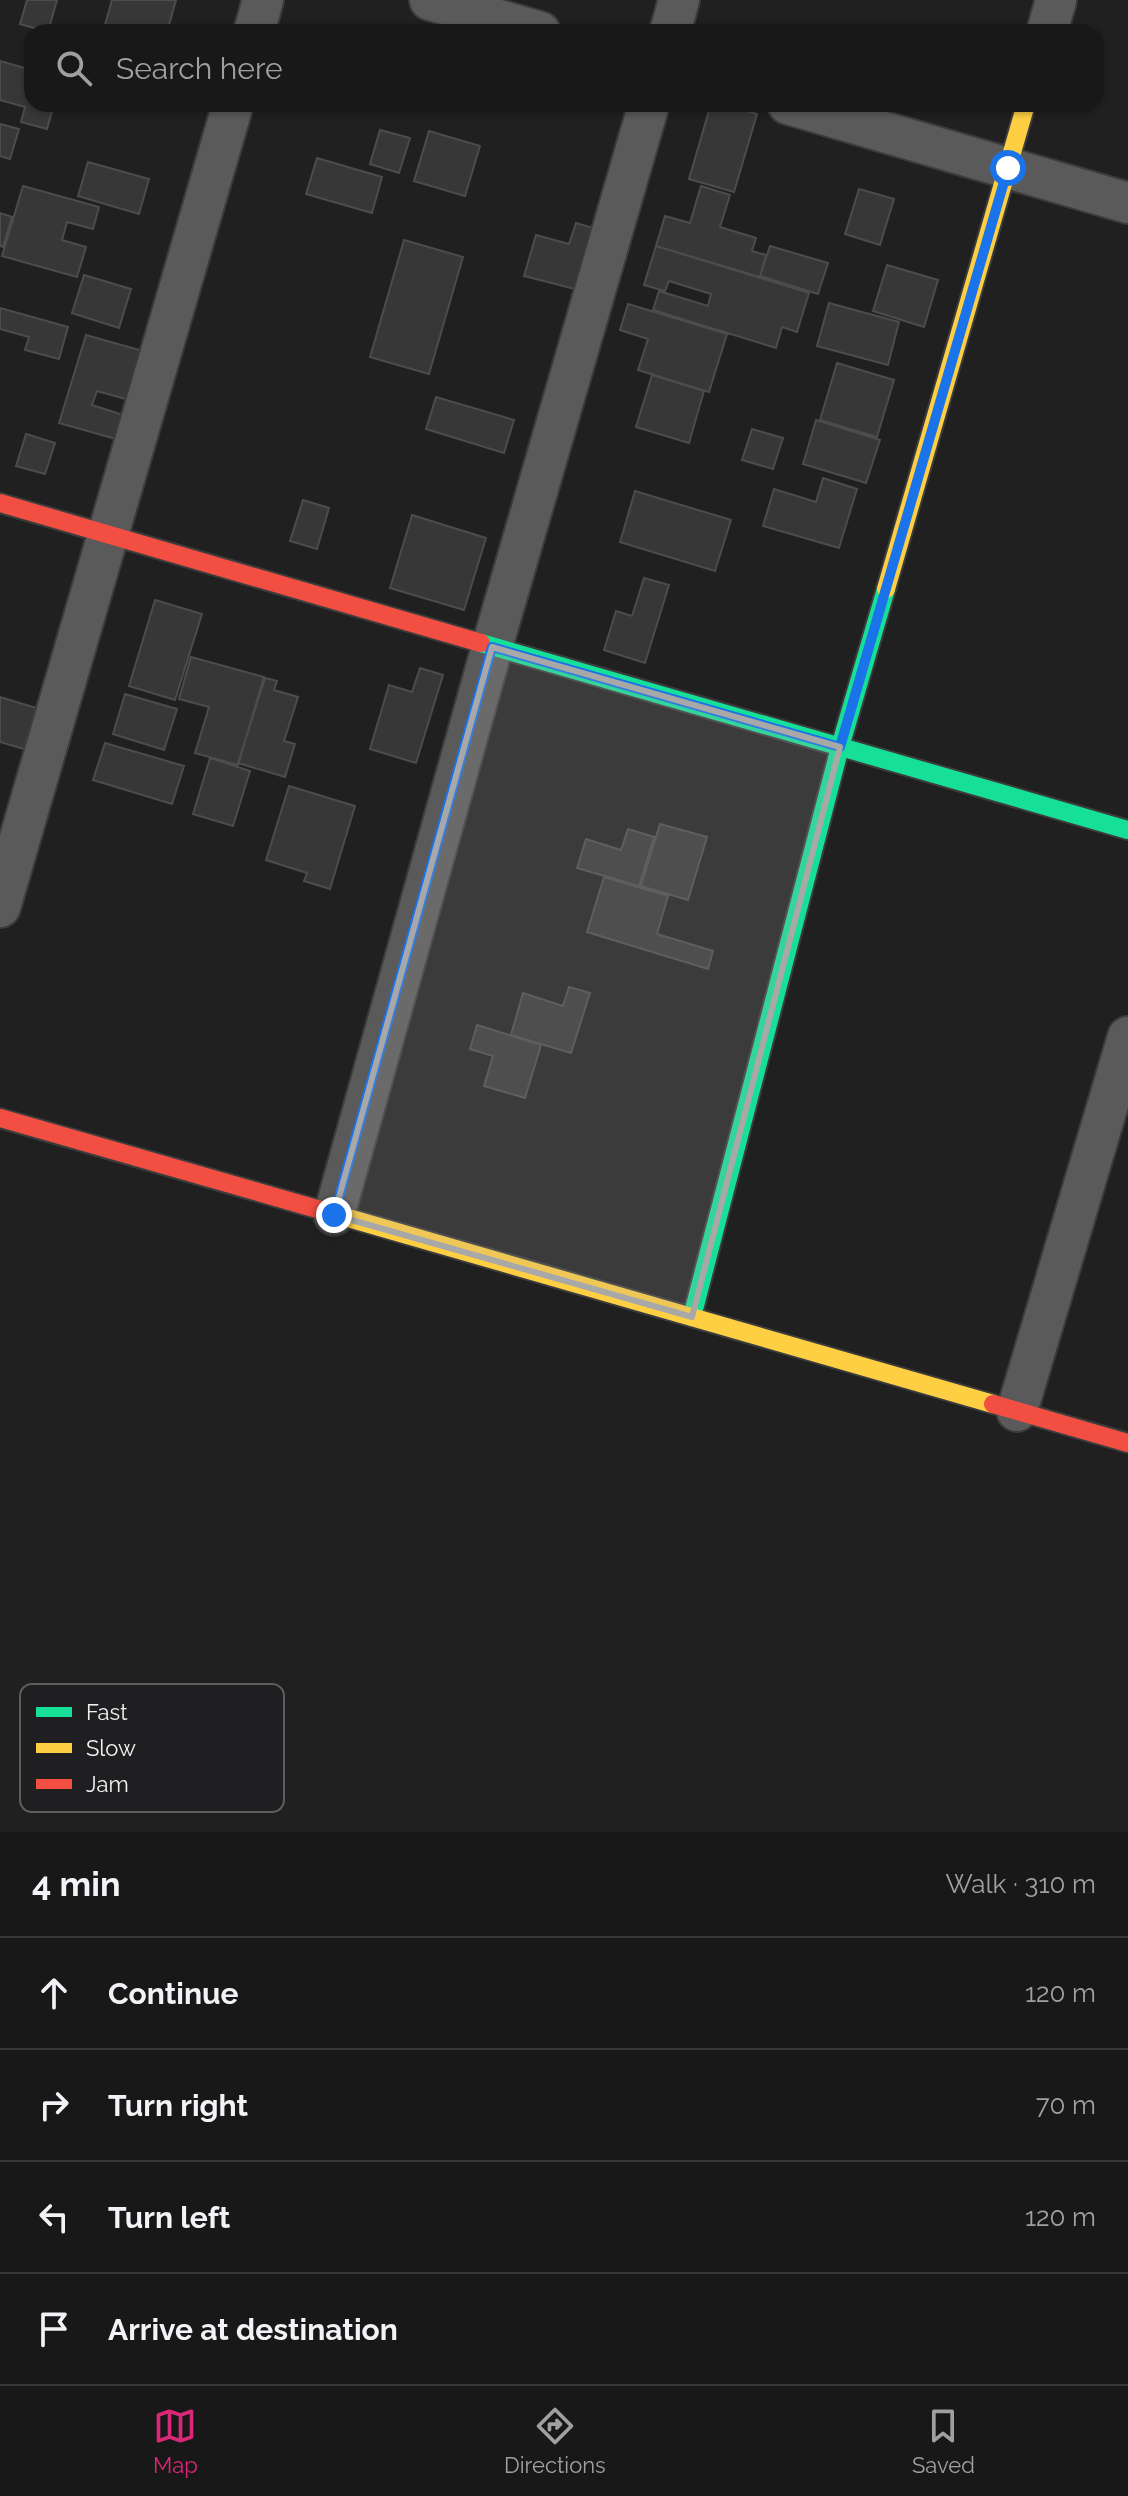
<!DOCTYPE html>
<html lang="en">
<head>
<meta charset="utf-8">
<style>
	:root { --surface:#181818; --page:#252525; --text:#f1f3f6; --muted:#9fa0a2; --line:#363737; --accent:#db2777 }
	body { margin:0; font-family:Raleway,sans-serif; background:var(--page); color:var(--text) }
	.stop { position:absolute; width:24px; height:24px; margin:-18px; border:6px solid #1a73e8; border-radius:50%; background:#fff }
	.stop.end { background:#1a73e8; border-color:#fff; box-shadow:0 2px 8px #0008 }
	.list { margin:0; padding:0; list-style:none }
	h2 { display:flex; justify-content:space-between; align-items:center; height:104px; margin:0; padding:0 32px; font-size:34px }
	h2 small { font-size:26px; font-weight:400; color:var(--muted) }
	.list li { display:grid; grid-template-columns:52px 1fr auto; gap:24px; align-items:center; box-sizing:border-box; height:112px; padding:0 32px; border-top:2px solid var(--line) }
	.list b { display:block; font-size:30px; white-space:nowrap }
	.list em { font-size:26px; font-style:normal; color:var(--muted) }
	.icon { flex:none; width:44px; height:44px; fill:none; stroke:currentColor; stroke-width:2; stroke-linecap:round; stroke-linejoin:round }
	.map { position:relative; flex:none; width:1128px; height:1832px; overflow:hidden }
	.search { position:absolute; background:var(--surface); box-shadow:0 2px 6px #0004; left:24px; right:24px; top:24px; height:88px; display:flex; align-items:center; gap:20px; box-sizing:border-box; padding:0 28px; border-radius:24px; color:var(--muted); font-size:30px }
	.sheet { height:552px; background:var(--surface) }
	nav { display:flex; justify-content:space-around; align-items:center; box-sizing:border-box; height:112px; border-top:2px solid var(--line); background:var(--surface); font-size:22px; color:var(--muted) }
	nav a { display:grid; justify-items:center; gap:4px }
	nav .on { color:var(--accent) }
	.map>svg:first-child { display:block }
</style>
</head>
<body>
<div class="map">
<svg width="1128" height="1832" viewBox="0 0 1128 1832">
	<rect width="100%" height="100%" fill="#202020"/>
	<path fill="#373738" stroke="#4c4c4c" stroke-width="2" d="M 27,0 L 57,0 L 48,32 L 20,24 Z
		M 112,0 L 176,0 L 167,32 L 103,32 Z
		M 0,61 L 32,70 L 32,104 L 54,104 L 47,129 L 21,122 L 25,107 L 0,100 Z
		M 711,104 L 722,104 L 757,114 L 734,192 L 689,179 Z
		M 0,124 L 19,129 L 10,159 L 0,156 Z
		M 380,130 L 410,138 L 399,173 L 370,164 Z
		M 429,131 L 480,146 L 465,196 L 414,181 Z
		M 317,158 L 382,177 L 372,213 L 306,194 Z
		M 88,162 L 149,179 L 139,214 L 78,196 Z
		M 23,186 L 99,207 L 93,229 L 67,222 L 62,240 L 86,247 L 77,277 L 2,256 Z
		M 701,186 L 730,195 L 720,227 L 756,238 L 752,251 L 766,255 L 760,277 L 656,246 L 665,216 L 690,223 Z
		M 859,189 L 894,199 L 880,245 L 845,234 Z
		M 0,213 L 12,217 L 3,247 L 0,246 Z
		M 576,223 L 596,229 L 579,290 L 524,276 L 536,235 L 569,244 Z
		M 404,240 L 463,257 L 429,374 L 370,357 Z
		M 656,246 L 809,293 L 797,332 L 782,327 L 776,348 L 653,310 L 659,291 L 708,306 L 711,294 L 669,281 L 665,291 L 644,285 Z
		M 770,246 L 828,263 L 818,294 L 760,276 Z
		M 887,265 L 938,280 L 924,327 L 873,311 Z
		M 84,275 L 131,289 L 119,328 L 72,313 Z
		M 829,303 L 899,322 L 888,365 L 817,346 Z
		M 628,304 L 727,334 L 709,392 L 638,370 L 648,339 L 620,330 Z
		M 0,308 L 68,327 L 59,359 L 25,350 L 29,337 L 0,329 Z
		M 86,335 L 143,351 L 129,400 L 97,391 L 92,405 L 123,415 L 116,439 L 59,423 Z
		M 837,363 L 894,380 L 877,437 L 820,420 Z
		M 652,375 L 704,391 L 689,443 L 636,427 Z
		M 436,397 L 514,420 L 504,453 L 426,429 Z
		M 816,420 L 880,440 L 866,483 L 803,464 Z
		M 752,429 L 783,438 L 773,469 L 742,460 Z
		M 26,434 L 55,443 L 45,474 L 16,466 Z
		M 823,478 L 857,489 L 839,548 L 763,526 L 774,489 L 816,502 Z
		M 635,491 L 731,520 L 715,571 L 620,542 Z
		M 303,500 L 329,508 L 317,549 L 290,541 Z
		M 412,515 L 486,538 L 464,610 L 390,588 Z
		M 644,578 L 669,585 L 645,663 L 604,650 L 616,611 L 632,616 Z
		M 155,600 L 202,614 L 175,700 L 129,686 Z
		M 191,657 L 264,677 L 238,765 L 195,753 L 209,707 L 179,699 Z
		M 420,668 L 443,675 L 416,763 L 370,749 L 389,685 L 412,692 Z
		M 265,678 L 277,681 L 274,690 L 298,697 L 284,741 L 295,744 L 285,777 L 238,763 Z
		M 125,694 L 177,709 L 164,750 L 113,734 Z
		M 0,697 L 36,708 L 24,749 L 0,742 Z
		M 105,743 L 184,766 L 172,804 L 93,780 Z
		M 210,758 L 250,771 L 233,826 L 193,814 Z
		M 289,786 L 355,806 L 330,889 L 304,881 L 307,873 L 266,860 Z
		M 660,824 L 707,837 L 688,900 L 641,886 Z
		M 628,829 L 654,837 L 639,886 L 577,868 L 586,839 L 621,850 Z
		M 604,877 L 668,896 L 657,934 L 713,951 L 708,969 L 587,932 Z
		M 569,987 L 590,993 L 571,1053 L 511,1035 L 523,993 L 563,1006 Z
		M 477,1025 L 541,1045 L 525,1098 L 484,1086 L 493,1056 L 470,1049 Z"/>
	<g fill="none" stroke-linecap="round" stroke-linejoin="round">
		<g stroke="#3c3c3c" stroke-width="44">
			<path id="street" d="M 430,0 L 540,32
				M 254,32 L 263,0
				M 670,32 L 679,0
				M 1047,32 L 1056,0
				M 788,104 L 1128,203
				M 0,907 L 233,104
				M 334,1215 L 492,647 L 649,104
				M 1017,1411 L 1128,1037"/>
		</g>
		<g stroke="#3c3c3c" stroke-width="22">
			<path id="fast" d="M 481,643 L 1128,830
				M 692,1317 L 840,747 L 886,589"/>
		</g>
		<g stroke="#3c3c3c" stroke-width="22">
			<path id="slow" d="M 886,589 L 1026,104
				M 331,1213 L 993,1404"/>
		</g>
		<g stroke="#3c3c3c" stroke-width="22">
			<path id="jam" d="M 0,503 L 481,643
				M 0,1118 L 331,1213
				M 993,1404 L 1128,1443"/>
		</g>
		<use href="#street" stroke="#5a5a5b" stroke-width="40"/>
		<use href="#fast" stroke="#16e098" stroke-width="18"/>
		<use href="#slow" stroke="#ffcf43" stroke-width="18"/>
		<use href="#jam" stroke="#f24e42" stroke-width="18"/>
	</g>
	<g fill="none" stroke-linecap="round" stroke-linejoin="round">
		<path stroke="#1a73e8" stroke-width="10" d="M 334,1215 L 492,647 L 840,747 L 1008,168"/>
	</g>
	<path fill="#a8a8a8" fill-opacity="0.2" stroke="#a8a8a8" stroke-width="6" stroke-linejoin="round" d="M 492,647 L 840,747 L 692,1317 L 334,1215 Z"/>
	<rect x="20" y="1684" width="264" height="128" rx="12" fill="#1f1f21" stroke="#5e5e60" stroke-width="2"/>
	<rect x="36" y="1707" width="36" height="10" fill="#16e098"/>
	<rect x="36" y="1743" width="36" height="10" fill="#ffcf43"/>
	<rect x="36" y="1779" width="36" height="10" fill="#f24e42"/>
	<g font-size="22" fill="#f1f1f2">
		<text x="86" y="1720">Fast</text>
		<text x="86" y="1756">Slow</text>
		<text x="86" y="1792">Jam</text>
	</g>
</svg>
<div class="stop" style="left:1008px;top:168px"></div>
<div class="stop end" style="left:334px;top:1215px"></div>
<div class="search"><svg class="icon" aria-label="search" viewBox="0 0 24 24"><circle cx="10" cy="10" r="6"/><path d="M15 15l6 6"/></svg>Search here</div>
</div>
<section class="sheet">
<h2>4 min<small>Walk · 310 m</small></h2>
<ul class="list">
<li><svg class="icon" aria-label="ahead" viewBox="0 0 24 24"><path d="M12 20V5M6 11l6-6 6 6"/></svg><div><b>Continue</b></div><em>120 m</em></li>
<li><svg class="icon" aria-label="right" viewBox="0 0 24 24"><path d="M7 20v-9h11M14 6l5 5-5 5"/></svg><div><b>Turn right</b></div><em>70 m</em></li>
<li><svg class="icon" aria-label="left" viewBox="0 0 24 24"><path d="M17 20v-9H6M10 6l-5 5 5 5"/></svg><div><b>Turn left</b></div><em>120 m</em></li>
<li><svg class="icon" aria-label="arrive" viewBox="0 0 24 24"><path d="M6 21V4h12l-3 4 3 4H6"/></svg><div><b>Arrive at destination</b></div></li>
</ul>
</section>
<nav>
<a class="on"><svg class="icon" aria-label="map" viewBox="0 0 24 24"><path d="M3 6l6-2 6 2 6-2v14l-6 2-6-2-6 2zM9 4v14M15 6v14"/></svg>Map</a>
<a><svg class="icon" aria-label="directions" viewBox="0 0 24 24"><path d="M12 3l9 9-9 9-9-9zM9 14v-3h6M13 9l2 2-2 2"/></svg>Directions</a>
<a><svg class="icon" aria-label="saved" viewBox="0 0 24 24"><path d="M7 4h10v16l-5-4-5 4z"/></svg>Saved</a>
</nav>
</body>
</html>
